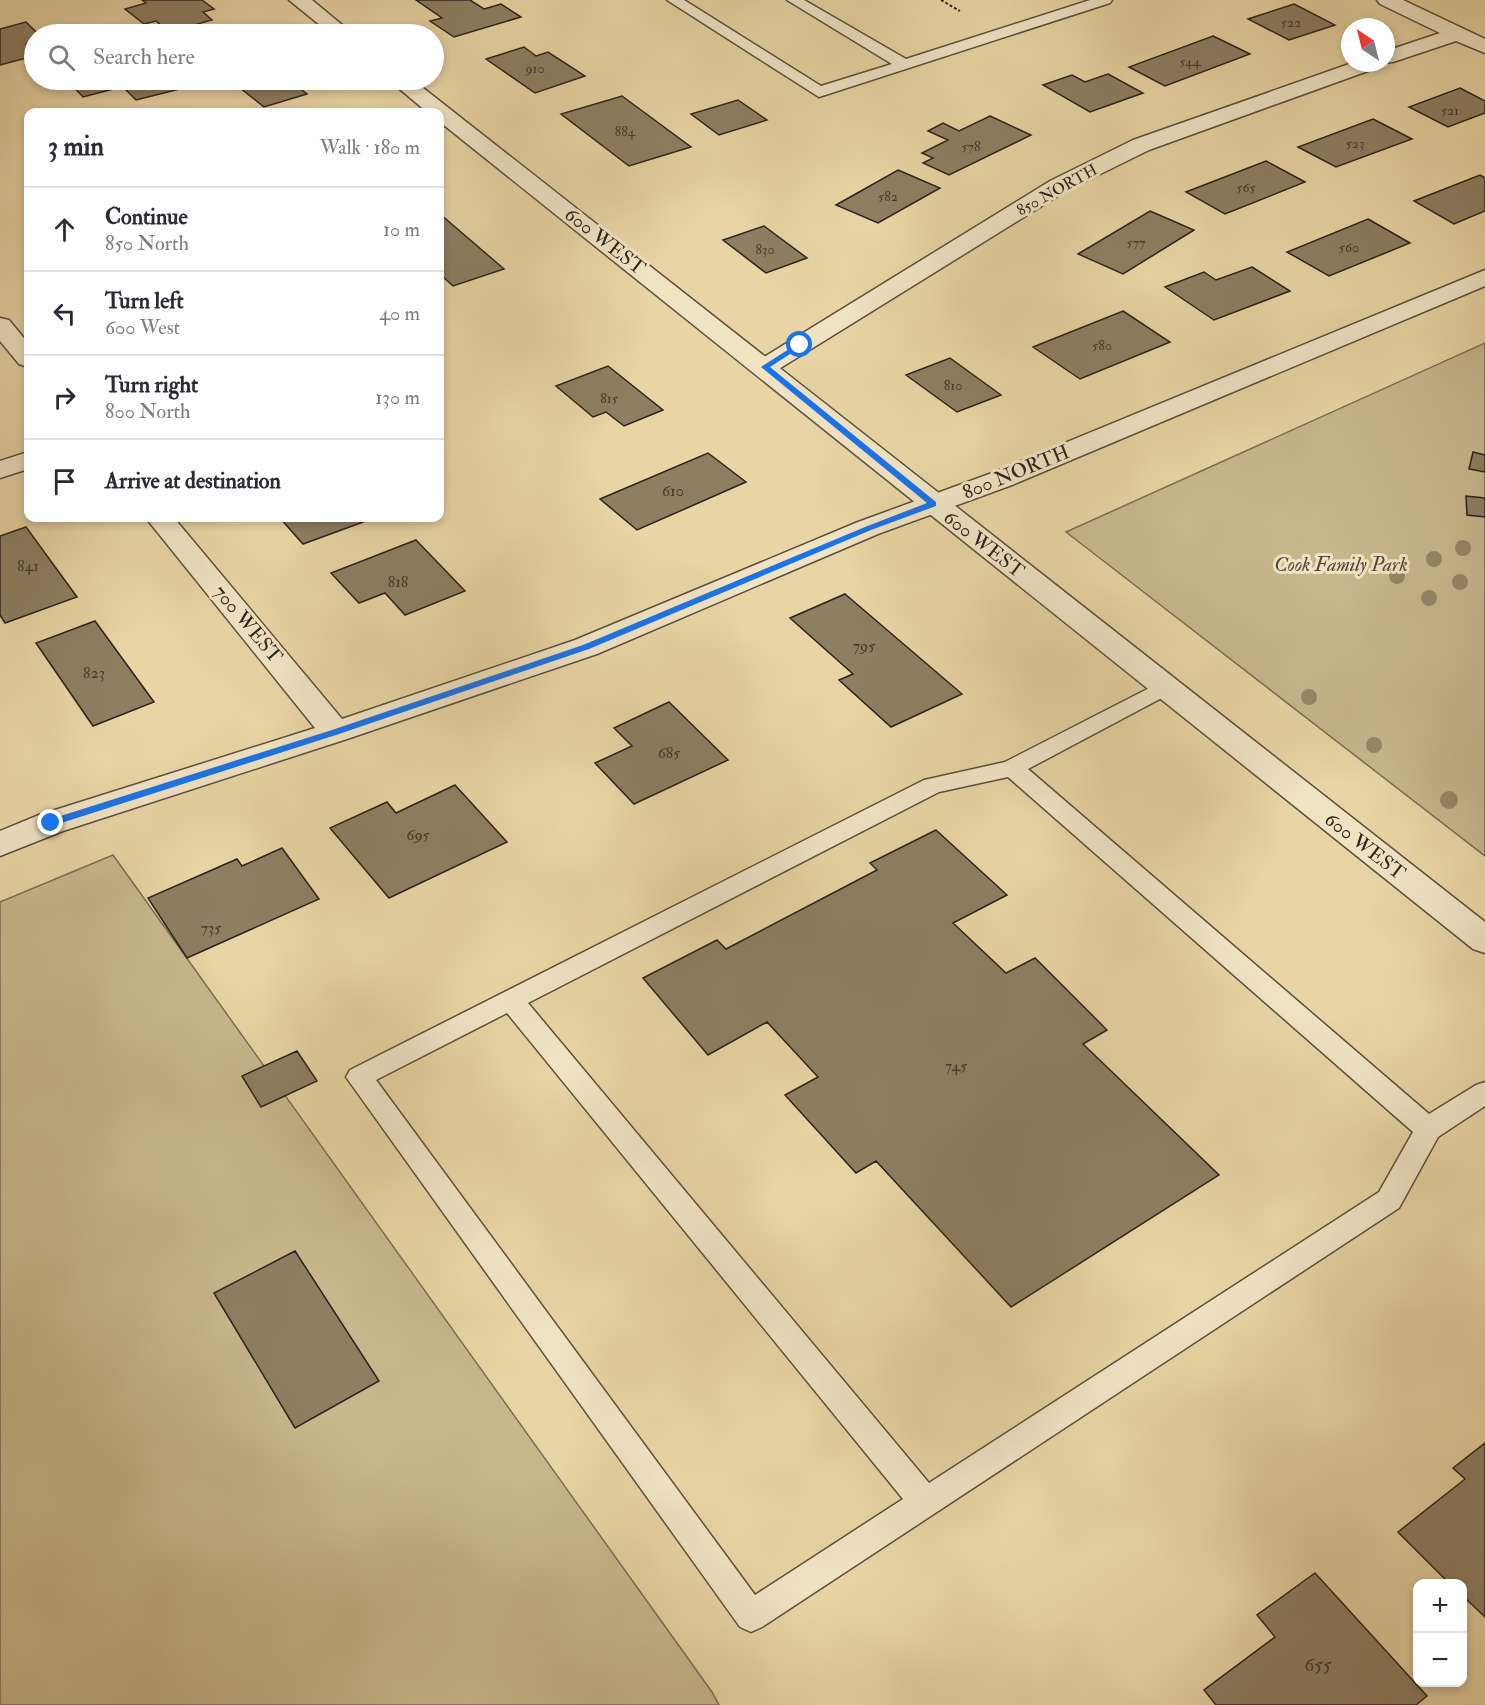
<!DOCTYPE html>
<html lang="en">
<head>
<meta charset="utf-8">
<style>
	:root { --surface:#fff; --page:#f7f7f7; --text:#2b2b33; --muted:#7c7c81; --line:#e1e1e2 }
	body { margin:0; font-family:"IM FELL Double Pica",serif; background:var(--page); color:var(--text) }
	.controls { position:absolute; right:18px; bottom:18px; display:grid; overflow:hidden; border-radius:12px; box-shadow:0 3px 9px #0003 }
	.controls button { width:54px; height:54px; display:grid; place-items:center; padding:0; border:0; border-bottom:2px solid var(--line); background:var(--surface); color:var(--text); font:30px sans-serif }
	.compass { position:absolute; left:1341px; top:18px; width:54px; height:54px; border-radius:50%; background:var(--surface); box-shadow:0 3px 9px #0003; rotate:325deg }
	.stop { position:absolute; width:18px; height:18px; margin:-14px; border:4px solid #1a73e8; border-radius:50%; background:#fff }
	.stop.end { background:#1a73e8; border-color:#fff; box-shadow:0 2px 6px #0008 }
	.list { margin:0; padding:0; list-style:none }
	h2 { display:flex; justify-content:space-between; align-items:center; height:78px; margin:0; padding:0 24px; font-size:26px }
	h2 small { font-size:20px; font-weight:400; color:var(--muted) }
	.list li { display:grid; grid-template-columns:39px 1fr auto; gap:18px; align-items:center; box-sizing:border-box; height:84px; padding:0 24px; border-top:2px solid var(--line) }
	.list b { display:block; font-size:22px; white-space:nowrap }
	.list p { margin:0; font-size:20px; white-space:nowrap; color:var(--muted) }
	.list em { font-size:20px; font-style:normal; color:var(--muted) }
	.icon { flex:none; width:33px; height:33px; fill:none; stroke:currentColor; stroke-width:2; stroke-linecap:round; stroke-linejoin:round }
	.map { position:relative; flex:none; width:1485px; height:1705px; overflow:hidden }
	.search { position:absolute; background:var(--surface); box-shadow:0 3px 9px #0003; left:24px; top:24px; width:420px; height:66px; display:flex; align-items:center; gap:15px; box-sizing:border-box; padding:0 21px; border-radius:33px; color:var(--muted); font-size:22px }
	.panel { position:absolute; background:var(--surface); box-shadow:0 3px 9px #0003; left:24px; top:108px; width:420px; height:414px; border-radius:12px }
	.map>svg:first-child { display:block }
</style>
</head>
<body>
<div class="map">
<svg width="1485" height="1705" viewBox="0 0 1485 1705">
	<rect width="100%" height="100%" fill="#e8d4a4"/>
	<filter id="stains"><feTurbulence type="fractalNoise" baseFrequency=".00333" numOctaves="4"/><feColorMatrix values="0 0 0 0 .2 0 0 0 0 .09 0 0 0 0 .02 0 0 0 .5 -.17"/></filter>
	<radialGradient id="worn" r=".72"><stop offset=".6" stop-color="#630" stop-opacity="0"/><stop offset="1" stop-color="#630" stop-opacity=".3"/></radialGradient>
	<path fill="#c8b68d" stroke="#7a6c54" stroke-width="1.5" d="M 1485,343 L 1485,856 L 1066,532 Z
		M 113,855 L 712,1692 L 719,1705 L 0,1705 L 0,902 Z"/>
	<path fill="#8e7e62" stroke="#2d211b" stroke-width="1.5" d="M 142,0 L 202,0 L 214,9 L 203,12 L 212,20 L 169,32 L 156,21 L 144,24 L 125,9 L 146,3 Z
		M 416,0 L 470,0 L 484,9 L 501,4 L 521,17 L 454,37 L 430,21 L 442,18 Z
		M 1294,4 L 1335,25 L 1289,40 L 1248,19 Z
		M 26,22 L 38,34 L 34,34 L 34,42 L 26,44 L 34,52 L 34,56 L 0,65 L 0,29 Z
		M 1213,36 L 1250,54 L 1165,86 L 1129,67 Z
		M 524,47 L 536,56 L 548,52 L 585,76 L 535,93 L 486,59 Z
		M 1108,74 L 1143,93 L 1090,112 L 1043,85 L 1072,75 L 1085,82 Z
		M 73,80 L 109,80 L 117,88 L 83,97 L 68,81 Z
		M 127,80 L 200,80 L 204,83 L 136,100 L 118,82 Z
		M 230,80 L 289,80 L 307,94 L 264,107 Z
		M 1460,88 L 1485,101 L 1485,113 L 1448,127 L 1409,107 Z
		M 622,96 L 691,147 L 629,166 L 561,114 Z
		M 738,100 L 767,120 L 719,135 L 691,114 Z
		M 990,116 L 1031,135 L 949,175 L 923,163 L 933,158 L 922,153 L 948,140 L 928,131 L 943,123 L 959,131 Z
		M 1373,119 L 1412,139 L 1336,167 L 1298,147 Z
		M 1266,161 L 1305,182 L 1225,214 L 1186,192 Z
		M 898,170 L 940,188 L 878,223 L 836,205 Z
		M 1480,175 L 1485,178 L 1485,211 L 1454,224 L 1414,201 Z
		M 1150,211 L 1194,230 L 1123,274 L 1078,254 Z
		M 440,214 L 504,269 L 453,286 L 440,274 Z
		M 1368,219 L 1410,243 L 1329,276 L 1287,252 Z
		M 764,226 L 807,258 L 766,273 L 723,240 Z
		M 1252,267 L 1290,291 L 1214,320 L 1165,287 L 1204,272 L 1216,280 Z
		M 1123,311 L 1170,342 L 1080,379 L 1033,347 Z
		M 950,358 L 1001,395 L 957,412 L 906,375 Z
		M 608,366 L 663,410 L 624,426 L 606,412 L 593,417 L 556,386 Z
		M 1473,452 L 1485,455 L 1485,472 L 1469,469 Z
		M 708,453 L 746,482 L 637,530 L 600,499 Z
		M 1466,496 L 1485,498 L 1485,517 L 1467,515 Z
		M 280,518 L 374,518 L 303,544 Z
		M 26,527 L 77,597 L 5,623 L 0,615 L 0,536 Z
		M 416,540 L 465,591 L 405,615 L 385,593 L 359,603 L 331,573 Z
		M 845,594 L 962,694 L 891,727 L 839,680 L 853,674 L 790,618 Z
		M 95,621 L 154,702 L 93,726 L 36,643 Z
		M 669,702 L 728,760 L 634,804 L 595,763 L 632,746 L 614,728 Z
		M 455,785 L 507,842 L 389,898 L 330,828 L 387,802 L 396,813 Z
		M 936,830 L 1007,895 L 953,923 L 1006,973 L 1035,958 L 1107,1030 L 1083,1044 L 1219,1175 L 1011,1307 L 876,1161 L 856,1173 L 785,1095 L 818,1077 L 767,1022 L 708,1055 L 643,978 L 717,940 L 726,949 L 877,870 L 870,863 Z
		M 282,848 L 319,899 L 187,958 L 148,898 L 237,859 L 242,866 Z
		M 297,1051 L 317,1081 L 261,1107 L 242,1076 Z
		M 295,1251 L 379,1381 L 295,1428 L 214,1293 Z
		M 1485,1443 L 1485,1617 L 1462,1595 L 1462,1584 L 1450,1584 L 1398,1532 L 1465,1479 L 1453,1468 Z
		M 1315,1573 L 1427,1696 L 1416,1705 L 1216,1705 L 1204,1690 L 1275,1637 L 1257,1615 Z"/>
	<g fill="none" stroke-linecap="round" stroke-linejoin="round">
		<g stroke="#5c4e3d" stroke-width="3">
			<path id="service" d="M 667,0 L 684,0 L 821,86 L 892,64 L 787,0 L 804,0 L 906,59 L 1090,0 L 1112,0 L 1110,3 L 819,97 Z
				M 1165,680 L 1173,682 L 1176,687 L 1173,692 L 1028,769 L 1429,1114 L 1476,1085 L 1485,1082 L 1485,1106 L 1438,1137 L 1399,1208 L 762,1627 L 751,1632 L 740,1627 L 346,1077 L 350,1070 L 924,780 L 1005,762 ZM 1008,777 L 1413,1132 L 1379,1192 L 929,1483 L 528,1003 L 939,792 ZM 507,1013 L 903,1499 L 755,1595 L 376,1080 Z"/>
		</g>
		<g stroke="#5c4e3d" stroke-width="3">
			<path id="minor" d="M 1377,0 L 1403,0 L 1485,39 L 1485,53 L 1456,41 L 1393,62 L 1382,63 L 1379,67 L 1149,150 L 1066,191 L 774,372 L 765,375 L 756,372 L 752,367 L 756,362 L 1050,181 L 1133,140 L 1352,63 L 1386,63 L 1386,51 L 1440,33 L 1380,4 Z
				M 1485,270 L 1485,286 L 1012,485 L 878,534 L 597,654 L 347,739 L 63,831 L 0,856 L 0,831 L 39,815 L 315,728 L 146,518 L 174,518 L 342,719 L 575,640 L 858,522 L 992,473 Z
				M 0,318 L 9,320 L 28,343 L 28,367 L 19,364 L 0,341 Z
				M 28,452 L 28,469 L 0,478 L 0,461 Z"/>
		</g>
		<g stroke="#5c4e3d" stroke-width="3">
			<path id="tertiary" d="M 289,0 L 312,0 L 353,34 L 331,34 Z
				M 389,80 L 413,80 L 1485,922 L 1485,953 L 1473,949 L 440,122 L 440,112 L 427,112 Z"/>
		</g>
		<path stroke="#2d211b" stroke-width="2" stroke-dasharray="3 2" stroke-linecap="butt" d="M 941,0 L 960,11"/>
		<use href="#service" fill="#f0e3c4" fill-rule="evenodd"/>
		<use href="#minor" fill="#f0e3c4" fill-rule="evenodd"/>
		<use href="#tertiary" fill="#f0e3c4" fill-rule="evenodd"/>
	</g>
	<g fill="#978669">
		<circle cx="1463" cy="548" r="8"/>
		<circle cx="1434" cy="559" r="8"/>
		<circle cx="1397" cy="576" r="8"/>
		<circle cx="1460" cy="582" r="8"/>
		<circle cx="1429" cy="598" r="8"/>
		<circle cx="1309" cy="697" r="8"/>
		<circle cx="1374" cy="745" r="8"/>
		<circle cx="1449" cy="800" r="9"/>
	</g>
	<path fill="#1a73e8" d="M 797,344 L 804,345 L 770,367 L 936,502 L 936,506 L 871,530 L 589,649 L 339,734 L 55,825 L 48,825 L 48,820 L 332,730 L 583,645 L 865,527 L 927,503 L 761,367 Z"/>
	<g text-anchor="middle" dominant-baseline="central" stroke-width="6" stroke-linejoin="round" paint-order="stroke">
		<g font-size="14" fill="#45382d">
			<text x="1291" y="22">522</text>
			<text x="1190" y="61">544</text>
			<text x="535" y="68">910</text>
			<text x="1450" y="110">521</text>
			<text x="625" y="131">884</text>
			<text x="1355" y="143">523</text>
			<text x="971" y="146">578</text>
			<text x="1246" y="187">565</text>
			<text x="888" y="196">582</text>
			<text x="1136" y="242">577</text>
			<text x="1349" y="247">560</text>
			<text x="765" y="249">830</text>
			<text x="1102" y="345">580</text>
			<text x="953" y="385">810</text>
			<text x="609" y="398">815</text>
		</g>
		<g font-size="16" fill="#2d211b" stroke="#f0e3c4">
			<text transform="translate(1057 190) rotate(-29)">850 NORTH</text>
		</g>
		<g font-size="16" fill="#45382d">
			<text x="673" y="491">610</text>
			<text x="28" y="566">841</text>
			<text x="398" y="582">818</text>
			<text x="864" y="646">795</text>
			<text x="94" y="673">823</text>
			<text x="669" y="753">685</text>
			<text x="418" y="835">695</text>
			<text x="211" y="928">735</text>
			<text x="956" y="1066">745</text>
		</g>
		<g font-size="20" fill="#2d211b" stroke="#f0e3c4">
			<text transform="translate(605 241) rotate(38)">600 WEST</text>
			<text transform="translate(1016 472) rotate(-22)">800 NORTH</text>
			<text transform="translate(984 544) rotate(38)">600 WEST</text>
			<text transform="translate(248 624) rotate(50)">700 WEST</text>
			<text transform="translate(1365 846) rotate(38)">600 WEST</text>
		</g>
		<g font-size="20" font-style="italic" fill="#544638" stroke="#f0e3c4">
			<text x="1341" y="564">Cook Family Park</text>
		</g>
		<g font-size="20" fill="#45382d">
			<text x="1318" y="1664">655</text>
		</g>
	</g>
	<rect width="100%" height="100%" filter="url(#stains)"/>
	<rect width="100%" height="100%" fill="url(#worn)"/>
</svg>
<div class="controls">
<button>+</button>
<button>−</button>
</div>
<svg class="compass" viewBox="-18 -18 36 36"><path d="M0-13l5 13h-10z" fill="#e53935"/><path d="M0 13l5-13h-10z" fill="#7c7c81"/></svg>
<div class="stop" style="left:800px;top:345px"></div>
<div class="stop end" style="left:51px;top:823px"></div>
<div class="search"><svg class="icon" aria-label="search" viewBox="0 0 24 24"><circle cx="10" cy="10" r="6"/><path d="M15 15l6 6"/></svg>Search here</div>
<section class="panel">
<h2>3 min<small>Walk · 180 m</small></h2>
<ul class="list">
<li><svg class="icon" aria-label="ahead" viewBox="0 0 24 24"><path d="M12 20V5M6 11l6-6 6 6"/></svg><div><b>Continue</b><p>850 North</p></div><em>10 m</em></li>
<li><svg class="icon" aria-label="left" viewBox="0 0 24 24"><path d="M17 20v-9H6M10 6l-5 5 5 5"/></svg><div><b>Turn left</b><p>600 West</p></div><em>40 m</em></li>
<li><svg class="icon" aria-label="right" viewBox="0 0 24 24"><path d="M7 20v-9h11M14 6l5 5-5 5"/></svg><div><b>Turn right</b><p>800 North</p></div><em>130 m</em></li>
<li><svg class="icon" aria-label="arrive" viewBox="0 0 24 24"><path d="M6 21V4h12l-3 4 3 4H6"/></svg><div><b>Arrive at destination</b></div></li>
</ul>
</section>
</div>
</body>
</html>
